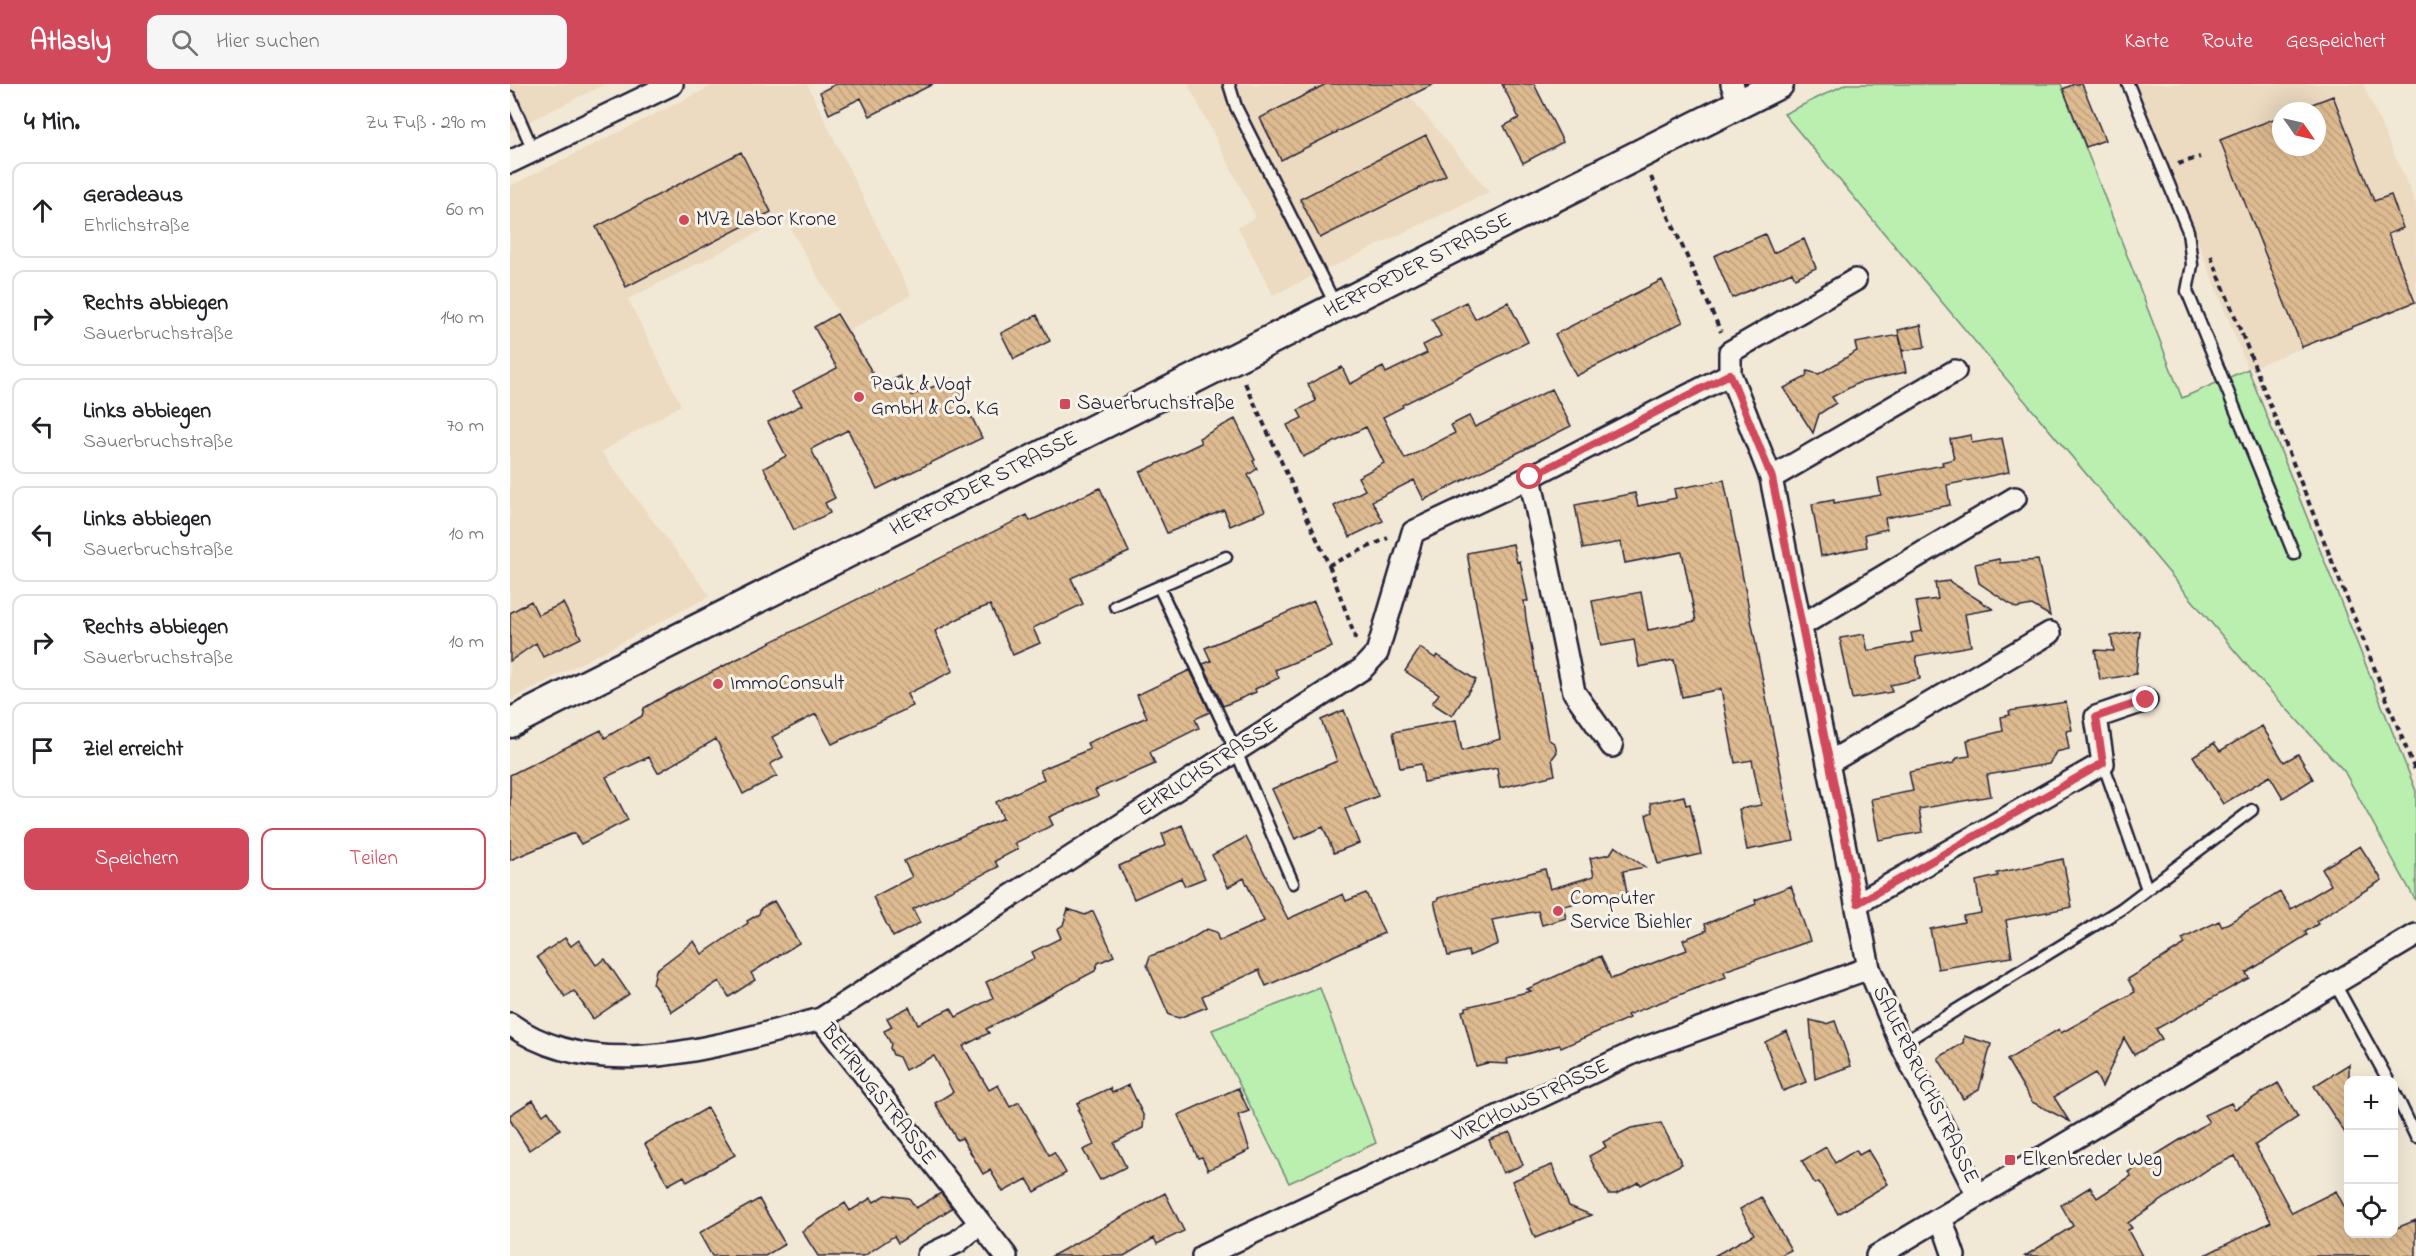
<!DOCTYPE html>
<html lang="de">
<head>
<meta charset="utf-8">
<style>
	:root { --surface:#fff; --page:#f6f6f6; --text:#202124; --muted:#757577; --line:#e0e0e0; --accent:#d1495b }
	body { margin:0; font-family:"Indie Flower",sans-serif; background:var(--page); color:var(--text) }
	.controls { position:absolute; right:18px; bottom:18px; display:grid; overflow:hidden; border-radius:12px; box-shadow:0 6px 24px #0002 }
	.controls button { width:54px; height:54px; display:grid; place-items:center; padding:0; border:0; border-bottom:2px solid var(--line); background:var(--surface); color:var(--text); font:30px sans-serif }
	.compass { position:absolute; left:1762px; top:18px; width:54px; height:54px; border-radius:50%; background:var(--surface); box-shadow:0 6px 24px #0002; rotate:124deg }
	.stop { position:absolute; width:18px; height:18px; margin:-14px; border:4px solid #d1495b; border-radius:50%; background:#fff }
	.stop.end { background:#d1495b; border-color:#fff; box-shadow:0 2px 6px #0008 }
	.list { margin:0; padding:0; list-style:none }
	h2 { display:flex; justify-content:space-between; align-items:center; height:78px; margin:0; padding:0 24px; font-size:26px }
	h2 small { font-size:20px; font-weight:400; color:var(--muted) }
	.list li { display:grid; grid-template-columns:39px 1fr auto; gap:18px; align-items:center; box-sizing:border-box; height:96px; margin:0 12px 12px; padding:0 12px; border:2px solid var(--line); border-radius:12px }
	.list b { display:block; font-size:22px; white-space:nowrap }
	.list p { margin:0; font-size:20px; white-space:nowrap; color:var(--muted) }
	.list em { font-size:20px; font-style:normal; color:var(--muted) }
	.actions { display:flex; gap:12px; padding:18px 24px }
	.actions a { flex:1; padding:14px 0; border:2px solid var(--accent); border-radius:12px; text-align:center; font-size:21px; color:var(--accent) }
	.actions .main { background:var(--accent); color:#fff }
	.icon { flex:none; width:33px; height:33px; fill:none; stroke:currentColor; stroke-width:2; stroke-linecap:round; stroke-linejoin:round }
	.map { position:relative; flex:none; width:1906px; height:1172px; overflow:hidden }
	header { display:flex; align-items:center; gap:36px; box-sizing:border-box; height:84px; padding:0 30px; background:var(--accent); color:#fff }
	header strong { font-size:28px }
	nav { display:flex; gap:33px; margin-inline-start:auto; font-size:21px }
	.search { width:420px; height:54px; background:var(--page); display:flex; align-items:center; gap:15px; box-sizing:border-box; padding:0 21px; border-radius:12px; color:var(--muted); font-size:22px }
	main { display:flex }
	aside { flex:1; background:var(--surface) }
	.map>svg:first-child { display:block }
</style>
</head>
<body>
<header>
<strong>Atlasly</strong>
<div class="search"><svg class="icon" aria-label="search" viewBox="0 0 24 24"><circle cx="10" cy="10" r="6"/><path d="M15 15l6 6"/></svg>Hier suchen</div>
<nav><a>Karte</a><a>Route</a><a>Gespeichert</a></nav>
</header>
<main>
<aside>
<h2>4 Min.<small>Zu Fuß · 290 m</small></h2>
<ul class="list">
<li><svg class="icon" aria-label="ahead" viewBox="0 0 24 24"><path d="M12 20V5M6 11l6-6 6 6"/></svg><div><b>Geradeaus</b><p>Ehrlichstraße</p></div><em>60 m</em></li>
<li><svg class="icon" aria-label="right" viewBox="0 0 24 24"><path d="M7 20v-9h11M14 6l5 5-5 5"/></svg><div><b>Rechts abbiegen</b><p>Sauerbruchstraße</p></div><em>140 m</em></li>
<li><svg class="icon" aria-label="left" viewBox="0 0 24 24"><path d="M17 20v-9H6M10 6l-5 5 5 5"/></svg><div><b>Links abbiegen</b><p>Sauerbruchstraße</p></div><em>70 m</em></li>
<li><svg class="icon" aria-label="left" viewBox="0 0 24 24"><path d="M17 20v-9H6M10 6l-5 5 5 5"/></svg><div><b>Links abbiegen</b><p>Sauerbruchstraße</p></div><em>10 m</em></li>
<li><svg class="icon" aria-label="right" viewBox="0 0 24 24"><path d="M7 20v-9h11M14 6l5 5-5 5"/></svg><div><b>Rechts abbiegen</b><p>Sauerbruchstraße</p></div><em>10 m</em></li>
<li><svg class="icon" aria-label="arrive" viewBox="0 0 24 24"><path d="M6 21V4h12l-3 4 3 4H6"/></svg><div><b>Ziel erreicht</b></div></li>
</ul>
<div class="actions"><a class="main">Speichern</a><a>Teilen</a></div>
</aside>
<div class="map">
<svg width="1906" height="1172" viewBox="0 0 1906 1172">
	<defs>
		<pattern id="building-back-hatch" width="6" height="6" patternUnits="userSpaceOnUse" patternTransform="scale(1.5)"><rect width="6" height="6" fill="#debb90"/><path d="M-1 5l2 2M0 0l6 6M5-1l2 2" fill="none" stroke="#bea07d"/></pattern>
	</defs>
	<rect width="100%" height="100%" fill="#f2e8d6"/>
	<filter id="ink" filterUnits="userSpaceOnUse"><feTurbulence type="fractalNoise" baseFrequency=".0167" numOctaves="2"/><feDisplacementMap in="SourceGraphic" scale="12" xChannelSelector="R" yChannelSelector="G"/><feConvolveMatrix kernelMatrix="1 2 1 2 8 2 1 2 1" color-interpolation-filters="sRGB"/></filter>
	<g filter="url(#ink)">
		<path fill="#ecdac1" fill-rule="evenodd" d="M 0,0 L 95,0 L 0,47 Z
			M 206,0 L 297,0 L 401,211 L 339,247 L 275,135 L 118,215 L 171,321 L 91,368 L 200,512 L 0,616 L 0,102 Z
			M 678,0 L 925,0 L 900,13 L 979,108 L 763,211 L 728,143 L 746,133 Z
			M 1625,0 L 1853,0 L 1906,120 L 1906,219 L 1738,285 ZM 1771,27 L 1807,27 L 1807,63 L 1771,63 Z"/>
		<path fill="#baefb0" stroke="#6e8876" stroke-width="1.5" d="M 1336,0 L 1551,0 L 1672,314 L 1738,285 L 1906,707 L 1906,817 L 1834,687 L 1740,585 L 1274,30 Z
			M 810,904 L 866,1059 L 779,1099 L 702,946 Z"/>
		<path fill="url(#building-back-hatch)" stroke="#22223b" stroke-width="1.5" d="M 326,0 L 423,0 L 360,32 L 351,14 L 319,30 L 310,8 Z
			M 816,0 L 924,0 L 771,76 L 750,34 Z
			M 992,0 L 1024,0 L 1053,58 L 1013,79 L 994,42 L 1009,34 Z
			M 1564,0 L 1572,0 L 1595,56 L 1576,63 L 1553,5 Z
			M 1823,12 L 1864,117 L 1881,111 L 1893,144 L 1878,150 L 1905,218 L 1792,263 L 1710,56 L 1771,32 L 1771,63 L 1807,63 L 1807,27 L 1784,27 Z
			M 916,51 L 936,91 L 810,154 L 790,115 Z
			M 231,68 L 261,128 L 116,203 L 86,143 Z
			M 1255,150 L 1263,169 L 1294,155 L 1306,184 L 1285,194 L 1282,188 L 1222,214 L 1204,172 Z
			M 1152,196 L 1173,238 L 1066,292 L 1045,250 Z
			M 956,218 L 965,235 L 998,218 L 1018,258 L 892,321 L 893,323 L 873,333 L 895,375 L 945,349 L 941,341 L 959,332 L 965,343 L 1042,305 L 1061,342 L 914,416 L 904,396 L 862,417 L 873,437 L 840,453 L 824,422 L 855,406 L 848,393 L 874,379 L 856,343 L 793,373 L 777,341 L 792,334 L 788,326 L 806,317 L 798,300 L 832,283 L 840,300 L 873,283 L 876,289 L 917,269 L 913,261 L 931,252 L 922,235 Z
			M 327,230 L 371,303 L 390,292 L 402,311 L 443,295 L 472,354 L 367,405 L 338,346 L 301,365 L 325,414 L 315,419 L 320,429 L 284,446 L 254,384 L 276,372 L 258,338 L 292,321 L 283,307 L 327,284 L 304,243 Z
			M 527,231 L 540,257 L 504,275 L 491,249 Z
			M 1411,241 L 1415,263 L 1393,267 L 1388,246 Z
			M 1389,251 L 1396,288 L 1348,299 L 1322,313 L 1326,319 L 1309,330 L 1303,349 L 1274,304 L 1296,293 L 1297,287 L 1309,290 L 1347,267 L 1345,259 Z
			M 725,335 L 745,376 L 743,377 L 747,385 L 738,391 L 755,427 L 720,442 L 714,426 L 657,449 L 630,388 L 691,359 L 689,354 Z
			M 1461,351 L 1462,359 L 1492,354 L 1499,388 L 1437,401 L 1440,421 L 1375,434 L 1377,445 L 1355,450 L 1357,463 L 1311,472 L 1302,420 L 1324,416 L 1324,419 L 1371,411 L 1368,394 L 1433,381 L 1432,378 L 1444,375 L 1440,355 Z
			M 1214,396 L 1284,757 L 1237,766 L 1229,725 L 1251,721 L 1242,676 L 1225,679 L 1211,605 L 1172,613 L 1164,576 L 1129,583 L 1124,556 L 1091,562 L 1082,517 L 1131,508 L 1138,546 L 1186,537 L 1172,468 L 1115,479 L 1111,458 L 1073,465 L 1065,421 L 1125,409 L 1128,422 L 1166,414 L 1164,405 Z
			M 590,404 L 619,468 L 561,494 L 573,520 L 523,544 L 530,559 L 503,571 L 480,521 L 461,528 L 425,547 L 443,587 L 397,610 L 403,622 L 322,660 L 306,630 L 262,653 L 273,673 L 260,680 L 267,692 L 233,710 L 206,655 L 148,689 L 139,673 L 96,693 L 118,736 L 71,760 L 64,749 L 0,776 L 0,691 L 91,646 L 95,654 L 132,632 L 134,624 L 151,614 L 243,567 L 517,431 L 520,437 Z
			M 1003,460 L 1007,478 L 1010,477 L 1018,517 L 1014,517 L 1016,535 L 1038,655 L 1045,660 L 1047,668 L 1042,675 L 1045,691 L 990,704 L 987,684 L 914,698 L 911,680 L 890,684 L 883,648 L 946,636 L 952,667 L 990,655 L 957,469 Z
			M 1489,475 L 1490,479 L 1528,476 L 1540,532 L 1522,521 L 1506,524 L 1469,499 L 1465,480 Z
			M 1439,497 L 1483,525 L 1455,530 L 1461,562 L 1406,572 L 1410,595 L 1380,601 L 1382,608 L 1342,615 L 1330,554 L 1354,550 L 1358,567 L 1403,558 L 1401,549 L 1412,547 L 1406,518 L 1428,515 L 1425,499 Z
			M 21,517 L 28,531 L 53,519 L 71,554 L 33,573 L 26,559 L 0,577 L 0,529 Z
			M 804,517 L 822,563 L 765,586 L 769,594 L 745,605 L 746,608 L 713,622 L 693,580 L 701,577 L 695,564 Z
			M 1630,547 L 1626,590 L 1590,596 L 1585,566 L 1604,567 L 1601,552 Z
			M 910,564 L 925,574 L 927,571 L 966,596 L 942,632 L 922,619 L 929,610 L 895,587 Z
			M 680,586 L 700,628 L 685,635 L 689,644 L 640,668 L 645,680 L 585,706 L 588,712 L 539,733 L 543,741 L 505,759 L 508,765 L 485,777 L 488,783 L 403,825 L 410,839 L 383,853 L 363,813 L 402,793 L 394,777 L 493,734 L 486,718 L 534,695 L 530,686 L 580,665 L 577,659 L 637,633 L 627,611 Z
			M 1556,618 L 1562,646 L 1556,647 L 1559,665 L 1546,668 L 1539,680 L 1477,691 L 1481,712 L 1409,725 L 1413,748 L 1369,756 L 1361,715 L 1403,707 L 1399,688 L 1444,679 L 1447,674 L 1460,672 L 1457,656 L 1493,647 L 1491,633 L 1500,631 L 1499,627 Z
			M 834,626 L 868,712 L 835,725 L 849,759 L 824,769 L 813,743 L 785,755 L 762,705 L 827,677 L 811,636 Z
			M 1752,642 L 1774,678 L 1788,670 L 1803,695 L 1773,714 L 1760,692 L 1713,720 L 1683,672 L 1704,659 L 1710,667 Z
			M 1174,712 L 1176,721 L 1180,720 L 1191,770 L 1148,780 L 1136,731 L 1142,728 L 1140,719 Z
			M 672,741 L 695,794 L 675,802 L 671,794 L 624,815 L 609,782 L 656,761 L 652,750 Z
			M 736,753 L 778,835 L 833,810 L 836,817 L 856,809 L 874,849 L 756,902 L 749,886 L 692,912 L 697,923 L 669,934 L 659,931 L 637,881 L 640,872 L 669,862 L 697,845 L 706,848 L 709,857 L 754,837 L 734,794 L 718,803 L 702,771 Z
			M 1105,762 L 1135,783 L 1113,787 L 1117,809 L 1053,822 L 1056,834 L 1032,841 L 1028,827 L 982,836 L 988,860 L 959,872 L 958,867 L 938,872 L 924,817 L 928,816 L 928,814 L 1035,785 L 1040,805 L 1084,792 L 1080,774 L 1100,770 Z
			M 1850,762 L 1872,796 L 1806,837 L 1808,840 L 1795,848 L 1797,851 L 1736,889 L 1739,894 L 1646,945 L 1652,955 L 1624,971 L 1614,954 L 1592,1003 L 1585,989 L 1544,1013 L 1559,1037 L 1522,1018 L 1497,976 L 1549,945 L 1551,949 L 1625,908 L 1618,895 L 1675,860 L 1672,855 L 1709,837 L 1712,843 L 1770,808 L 1781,825 L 1821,801 L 1812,785 Z
			M 1553,775 L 1562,823 L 1496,836 L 1502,873 L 1428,885 L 1420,845 L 1454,838 L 1453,832 L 1471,829 L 1466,797 L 1488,792 L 1487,789 Z
			M 1281,802 L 1300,857 L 1214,887 L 1216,893 L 1117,931 L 1119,934 L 1051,964 L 1050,961 L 997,975 L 998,980 L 977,979 L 966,982 L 952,927 L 956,926 L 956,923 L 1021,907 L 1017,905 L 1091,872 L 1101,895 L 1177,866 L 1173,856 L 1197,846 L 1195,840 L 1246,820 L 1245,816 Z
			M 264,817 L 289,859 L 241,889 L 245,896 L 219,913 L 209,897 L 162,928 L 143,900 L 146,886 L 184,857 L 192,870 L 238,839 L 237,837 L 249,830 L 251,824 Z
			M 558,825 L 575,831 L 583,827 L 604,872 L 588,879 L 585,887 L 476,945 L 479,949 L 453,962 L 479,1006 L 488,1001 L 500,1023 L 509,1018 L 539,1071 L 544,1068 L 556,1089 L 525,1108 L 517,1095 L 493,1108 L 480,1086 L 473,1090 L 452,1054 L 447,1056 L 425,1019 L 443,1008 L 424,972 L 395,986 L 389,973 L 383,971 L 380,964 L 381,960 L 374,947 L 382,943 L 377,934 L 399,923 L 408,940 L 441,924 L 446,933 L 483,914 L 476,898 L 525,874 L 522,868 L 551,854 L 547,845 L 553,841 Z
			M 55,854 L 61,862 L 69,856 L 86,881 L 95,875 L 119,910 L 83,935 L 64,907 L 55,913 L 27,873 Z
			M 1300,936 L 1316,940 L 1325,937 L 1341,982 L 1305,995 Z
			M 1277,947 L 1296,998 L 1273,1007 L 1255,958 Z
			M 1454,952 L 1481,960 L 1469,1006 L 1453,1015 L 1428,974 L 1453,959 Z
			M 1839,980 L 1839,1055 L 1804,1002 Z
			M 1768,999 L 1788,1033 L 1745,1061 L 1782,1129 L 1826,1107 L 1839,1132 L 1839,1149 L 1884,1149 L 1884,1145 L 1906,1136 L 1906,1172 L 1693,1172 L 1761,1138 L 1725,1072 L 1700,1084 L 1618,1139 L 1622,1144 L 1618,1146 L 1632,1172 L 1515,1172 L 1563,1142 L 1551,1121 L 1580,1103 L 1587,1114 L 1621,1092 L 1618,1088 L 1699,1038 L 1694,1031 L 1721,1019 L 1725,1025 Z
			M 619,1001 L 634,1033 L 633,1044 L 604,1059 L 616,1083 L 590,1096 L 573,1066 L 584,1061 L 568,1026 L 570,1025 L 567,1019 L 600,1004 L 602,1009 Z
			M 728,1004 L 739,1027 L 728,1031 L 740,1066 L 698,1086 L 692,1073 L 688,1074 L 668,1031 Z
			M 23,1016 L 33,1031 L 38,1027 L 50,1045 L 19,1066 L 0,1036 L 0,1031 Z
			M 197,1024 L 225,1071 L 177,1098 L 174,1092 L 158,1101 L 135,1060 Z
			M 1151,1039 L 1172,1080 L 1131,1101 L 1129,1098 L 1106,1110 L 1098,1110 L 1079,1072 L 1096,1063 L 1093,1058 L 1121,1044 Z
			M 1000,1048 L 1013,1081 L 993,1089 L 979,1056 Z
			M 1316,1063 L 1325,1079 L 1346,1066 L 1349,1071 L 1358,1066 L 1378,1100 L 1328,1130 L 1309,1098 L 1305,1100 L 1292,1077 Z
			M 1042,1081 L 1059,1122 L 1081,1131 L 1025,1154 L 1002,1097 Z
			M 431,1109 L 442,1124 L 388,1159 L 384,1152 L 354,1172 L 308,1172 L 292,1147 L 335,1119 L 340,1127 L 361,1114 L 364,1118 L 376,1111 L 399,1114 L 406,1124 Z
			M 655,1109 L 674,1147 L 647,1160 L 644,1154 L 614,1172 L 542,1172 Z
			M 1251,1113 L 1281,1166 L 1269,1172 L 1204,1172 L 1244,1150 L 1230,1125 Z
			M 249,1115 L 275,1160 L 255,1172 L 202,1172 L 189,1149 Z"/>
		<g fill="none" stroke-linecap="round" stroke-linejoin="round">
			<g stroke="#22223b" stroke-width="15">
				<path id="service" d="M 719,0 L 726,23 L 826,222
					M 1618,0 L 1678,147 L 1682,181 L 1677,207 L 1784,470
					M 0,13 L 23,66
					M 649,503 L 725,665 L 783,799
					M 605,522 L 716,473
					M 1593,679 L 1637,805
					M 1825,900 L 1878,996
					M 1391,960 L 1611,825 L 1742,726
					M 1884,1007 L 1906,1053"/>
			</g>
			<g stroke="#22223b" stroke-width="26">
				<path id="minor" d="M 1222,0 L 1229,20
					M 0,78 L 162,0
					M 1345,196 L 1220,268 L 1220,290 L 1261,394 L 1359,884 L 1391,960 L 1468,1112
					M 1020,393 L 1064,608 L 1102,662
					M 1261,394 L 1445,287
					M 1290,542 L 1505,414
					M 1320,678 L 1540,549
					M 1348,819 L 1593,679 L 1586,633 L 1636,616
					M 311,935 L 852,585 L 867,569 L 903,448 L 1020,393 L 1220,290
					M 0,940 C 89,1004 215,959 311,935 L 496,1172
					M 1431,1134 L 1444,1172
					M 418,1172 L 447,1158 L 469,1140
					M 693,1172 L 1127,967 L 1359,884
					M 1367,1172 L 1906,851"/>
			</g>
			<g stroke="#22223b" stroke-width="33">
				<path id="secondary" d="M 0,639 L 1269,0"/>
			</g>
			<path stroke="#22223b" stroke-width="4" stroke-dasharray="6 4.5" stroke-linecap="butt" d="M 1668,80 L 1690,73
				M 1141,93 L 1211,248
				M 1701,172 L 1906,689
				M 735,299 L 819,481 L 878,454
				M 819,481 L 845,553 L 844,556"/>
			<use href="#service" stroke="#f7f3e8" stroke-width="10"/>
			<use href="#minor" stroke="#f7f3e8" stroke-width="21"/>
			<use href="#secondary" stroke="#f7f3e8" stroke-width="28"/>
		</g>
	</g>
	<g fill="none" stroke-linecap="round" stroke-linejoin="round" filter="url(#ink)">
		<path stroke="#d1495b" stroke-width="8" d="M 1020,393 L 1220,290 L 1262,394 L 1348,819 L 1593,679 L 1586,633 L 1636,616"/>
	</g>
	<g fill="#d1495b" stroke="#f7f3e8" stroke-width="2">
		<circle cx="174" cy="136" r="6"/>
		<circle cx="349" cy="313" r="6"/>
		<rect x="549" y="314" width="12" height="12" rx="3"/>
		<circle cx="208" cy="600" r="6"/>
		<circle cx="1048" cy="827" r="6"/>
		<rect x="1494" y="1070" width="12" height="12" rx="3"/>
	</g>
	<g text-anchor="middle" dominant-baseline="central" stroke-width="6" stroke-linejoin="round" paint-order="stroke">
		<g font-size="21" fill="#22223b" stroke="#f7f3e8" text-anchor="start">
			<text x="186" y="136">MVZ Labor Krone</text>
			<text x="361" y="301">Pauk &amp; Vogt<tspan x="361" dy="24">GmbH &amp; Co. KG</tspan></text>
			<text x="567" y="320">Sauerbruchstraße</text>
			<text x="220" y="600">ImmoConsult</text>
			<text x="1060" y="815">Computer<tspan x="1060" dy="24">Service Biehler</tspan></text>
			<text x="1512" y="1076">Elkenbreder Weg</text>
		</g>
		<g font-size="21" fill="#22223b" stroke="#f7f3e8">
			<text transform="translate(908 182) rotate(-27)">HERFORDER STRASSE</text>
			<text transform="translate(474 400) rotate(-27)">HERFORDER STRASSE</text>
			<text transform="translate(698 684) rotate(-33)">EHRLICHSTRASSE</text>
			<text transform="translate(1415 1001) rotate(64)">SAUERBRUCHSTRASSE</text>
			<text transform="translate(368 1011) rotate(52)">BEHRINGSTRASSE</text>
			<text transform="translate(1021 1017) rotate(-25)">VIRCHOWSTRASSE</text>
		</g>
	</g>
</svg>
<div class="controls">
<button>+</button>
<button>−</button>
<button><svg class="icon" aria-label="locate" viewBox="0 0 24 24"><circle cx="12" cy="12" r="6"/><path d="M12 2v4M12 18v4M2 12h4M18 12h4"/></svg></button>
</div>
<svg class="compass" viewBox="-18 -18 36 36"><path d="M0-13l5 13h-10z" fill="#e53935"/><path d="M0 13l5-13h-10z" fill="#757577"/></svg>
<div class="stop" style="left:1020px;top:393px"></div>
<div class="stop end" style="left:1636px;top:616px"></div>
</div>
</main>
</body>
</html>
